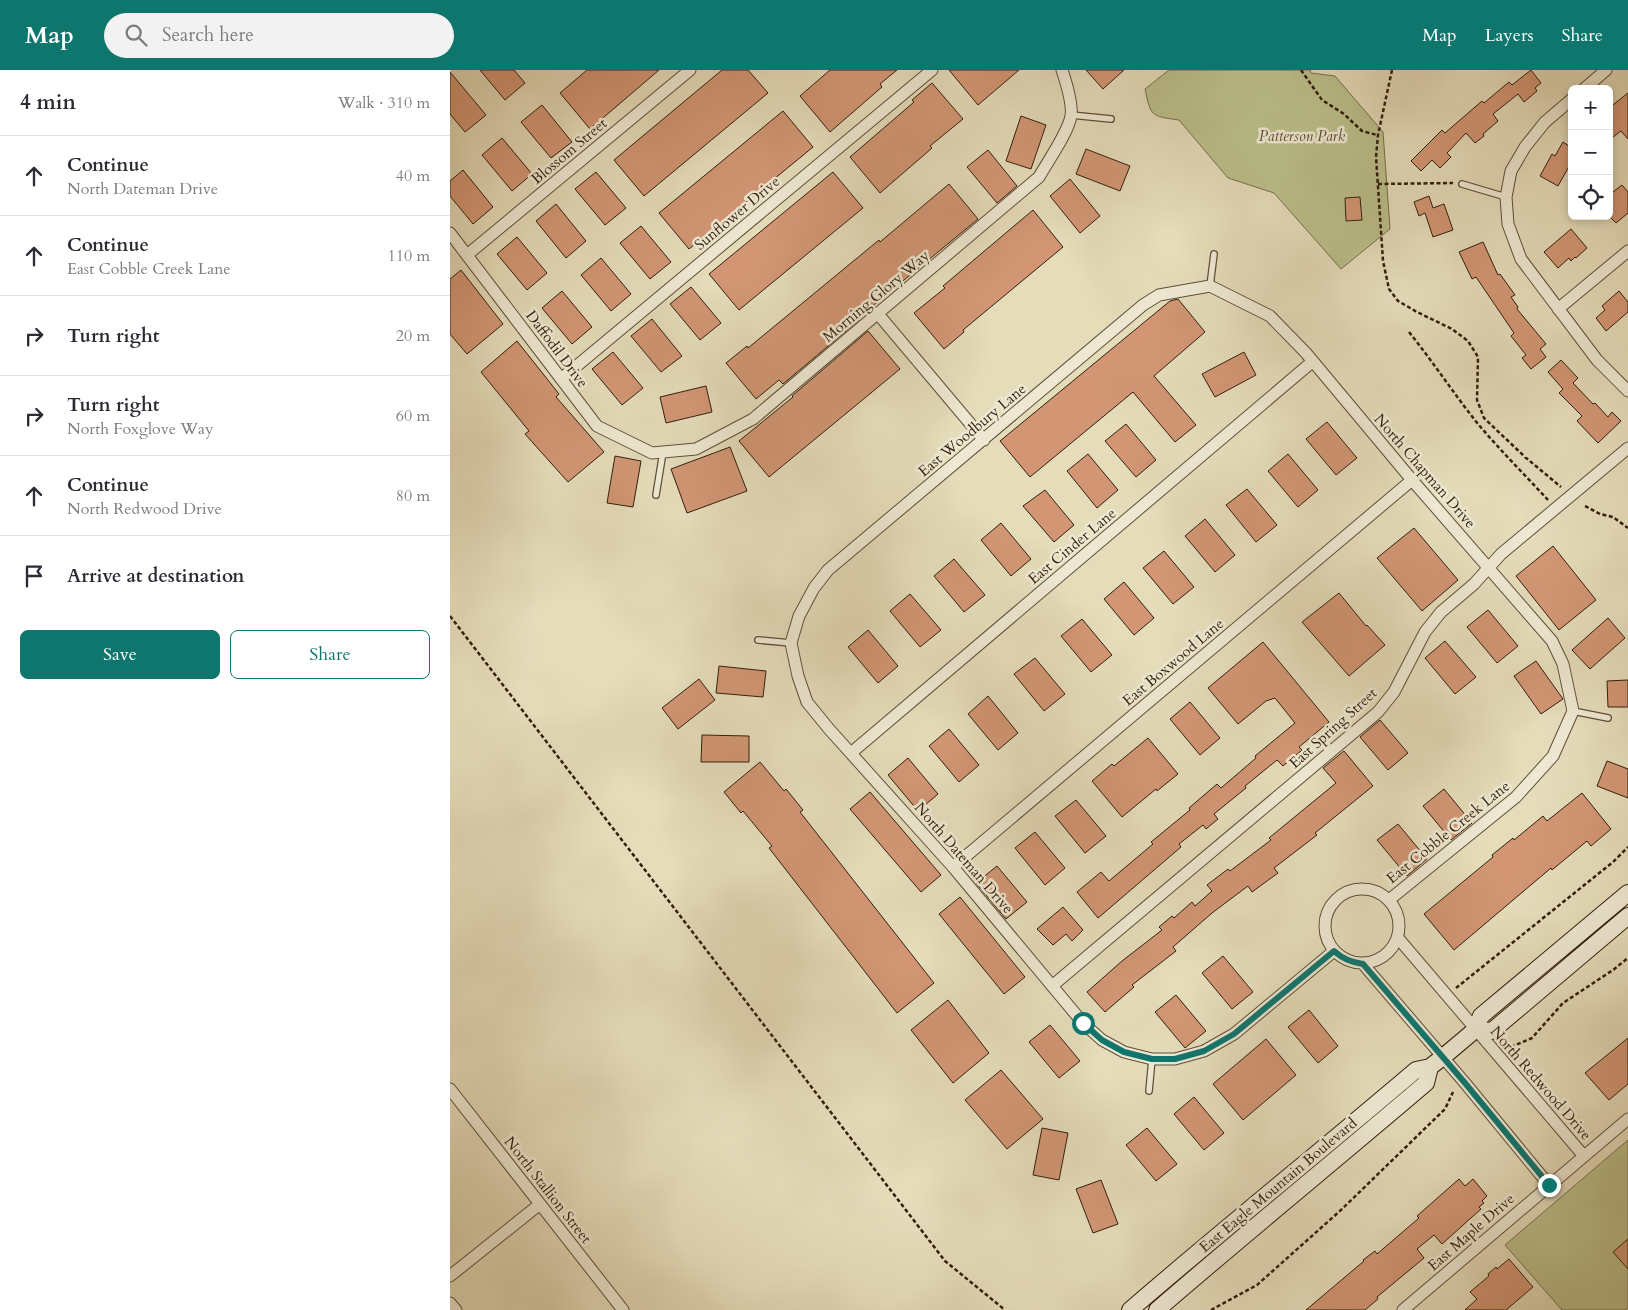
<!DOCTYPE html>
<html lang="en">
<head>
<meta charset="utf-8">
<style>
	:root { --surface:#fff; --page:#f2f2f3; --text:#2b2b33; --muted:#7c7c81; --line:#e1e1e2; --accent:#0f766e }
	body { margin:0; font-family:Cardo,serif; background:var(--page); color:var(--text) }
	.controls { position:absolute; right:15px; top:15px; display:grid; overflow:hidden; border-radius:8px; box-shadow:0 2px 8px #0003 }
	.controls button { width:45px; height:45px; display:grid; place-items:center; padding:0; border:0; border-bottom:1px solid var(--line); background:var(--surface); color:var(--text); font:25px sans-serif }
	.stop { position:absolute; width:15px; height:15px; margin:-11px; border:4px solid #0f766e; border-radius:50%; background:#fff }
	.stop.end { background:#0f766e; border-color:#fff; box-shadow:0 1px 5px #0008 }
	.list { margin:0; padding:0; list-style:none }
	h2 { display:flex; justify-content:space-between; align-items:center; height:65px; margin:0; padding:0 20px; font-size:21px }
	h2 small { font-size:16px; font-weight:400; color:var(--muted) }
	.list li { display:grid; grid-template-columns:32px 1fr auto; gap:15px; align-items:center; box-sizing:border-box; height:80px; padding:0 20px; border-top:1px solid var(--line) }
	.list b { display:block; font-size:19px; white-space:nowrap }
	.list p { margin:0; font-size:16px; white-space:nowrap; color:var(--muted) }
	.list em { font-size:16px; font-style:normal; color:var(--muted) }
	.actions { display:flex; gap:10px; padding:15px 20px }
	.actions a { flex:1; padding:11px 0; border:1px solid var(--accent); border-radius:8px; text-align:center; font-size:18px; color:var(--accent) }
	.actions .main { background:var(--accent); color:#fff }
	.icon { flex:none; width:28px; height:28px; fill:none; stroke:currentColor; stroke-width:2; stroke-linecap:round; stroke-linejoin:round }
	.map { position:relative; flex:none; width:1178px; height:1240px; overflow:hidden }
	header { display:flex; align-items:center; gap:30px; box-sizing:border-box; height:70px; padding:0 25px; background:var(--accent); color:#fff }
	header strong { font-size:24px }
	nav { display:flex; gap:28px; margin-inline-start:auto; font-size:18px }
	.search { width:350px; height:45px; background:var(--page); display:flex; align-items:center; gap:12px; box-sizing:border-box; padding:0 18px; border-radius:28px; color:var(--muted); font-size:19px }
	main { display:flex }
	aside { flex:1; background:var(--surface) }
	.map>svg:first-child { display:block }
</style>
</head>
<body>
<header>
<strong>Map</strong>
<div class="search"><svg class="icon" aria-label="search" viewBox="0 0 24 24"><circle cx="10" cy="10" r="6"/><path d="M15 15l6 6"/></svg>Search here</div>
<nav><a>Map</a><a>Layers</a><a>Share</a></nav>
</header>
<main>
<aside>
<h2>4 min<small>Walk · 310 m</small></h2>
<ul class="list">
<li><svg class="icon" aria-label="ahead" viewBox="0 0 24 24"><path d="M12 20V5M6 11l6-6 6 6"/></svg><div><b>Continue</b><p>North Dateman Drive</p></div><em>40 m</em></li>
<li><svg class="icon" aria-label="ahead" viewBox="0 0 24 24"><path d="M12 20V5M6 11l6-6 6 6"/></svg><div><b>Continue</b><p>East Cobble Creek Lane</p></div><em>110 m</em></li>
<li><svg class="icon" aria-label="right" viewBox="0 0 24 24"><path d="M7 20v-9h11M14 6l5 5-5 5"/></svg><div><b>Turn right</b></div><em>20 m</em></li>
<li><svg class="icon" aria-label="right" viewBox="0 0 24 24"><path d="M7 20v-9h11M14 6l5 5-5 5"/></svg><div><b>Turn right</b><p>North Foxglove Way</p></div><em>60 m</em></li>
<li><svg class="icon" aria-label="ahead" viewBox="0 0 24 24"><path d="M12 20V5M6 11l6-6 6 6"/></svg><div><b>Continue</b><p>North Redwood Drive</p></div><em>80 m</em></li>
<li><svg class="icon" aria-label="arrive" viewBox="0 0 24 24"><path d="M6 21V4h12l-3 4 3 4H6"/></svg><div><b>Arrive at destination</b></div></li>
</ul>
<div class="actions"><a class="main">Save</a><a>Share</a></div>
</aside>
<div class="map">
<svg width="1178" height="1240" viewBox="0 0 1178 1240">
	<rect width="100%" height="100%" fill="#e5dcba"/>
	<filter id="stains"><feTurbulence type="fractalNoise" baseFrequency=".004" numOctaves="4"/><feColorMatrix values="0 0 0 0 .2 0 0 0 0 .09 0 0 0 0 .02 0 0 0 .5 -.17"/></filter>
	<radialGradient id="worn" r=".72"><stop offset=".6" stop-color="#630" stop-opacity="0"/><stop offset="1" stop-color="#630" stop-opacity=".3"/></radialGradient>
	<path fill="#bbbf8b" stroke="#766e4c" d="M 719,0 L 860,0 L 861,3 L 885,6 L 933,62 L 940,159 L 891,199 L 824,123 L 778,108 L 729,50 C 701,46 701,47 695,19 Z
		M 1178,1070 L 1178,1238 L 1175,1240 L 1112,1240 L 1055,1175 Z"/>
	<path fill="#d29674" stroke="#321e0c" d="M 30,0 L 64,0 L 75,13 L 55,30 Z
		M 137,0 L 209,0 L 140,59 L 110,23 Z
		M 272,0 L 298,0 L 318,23 L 194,126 L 164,90 Z
		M 380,0 L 447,0 L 430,14 L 432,17 L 380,62 L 350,26 Z
		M 499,0 L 569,0 L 528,35 Z
		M 636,0 L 674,0 L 653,19 Z
		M 1081,0 L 1091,13 L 1085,18 L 1087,21 L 1074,32 L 1068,24 L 1043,44 L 1048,51 L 1033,64 L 1034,66 L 1025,73 L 1016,63 L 997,83 L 1001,87 L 990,98 L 982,90 L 971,101 L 961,91 L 992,60 L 995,63 L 1032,31 L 1034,33 L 1059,12 L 1062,15 Z
		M 0,2 L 36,45 L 15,62 L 0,44 Z
		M 482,13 L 513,49 L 480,76 L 482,78 L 430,123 L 400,87 L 464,32 L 462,30 Z
		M 1178,23 L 1178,69 L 1171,61 L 1159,70 L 1159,38 Z
		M 92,35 L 122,72 L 101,88 L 71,52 Z
		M 333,41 L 363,77 L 239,179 L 209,143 Z
		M 571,46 L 596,55 L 581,99 L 556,91 Z
		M 52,68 L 82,104 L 62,121 L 32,85 Z
		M 1113,72 L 1122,78 L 1122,91 L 1108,116 L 1090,106 L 1102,84 L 1105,86 Z
		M 636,79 L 680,96 L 670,121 L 626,104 Z
		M 538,80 L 567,116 L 547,133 L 517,97 Z
		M 13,100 L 43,137 L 23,154 L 0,126 L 0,111 Z
		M 146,102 L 176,138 L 155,155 L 125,119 Z
		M 383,102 L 413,138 L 289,240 L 259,204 Z
		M 620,109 L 650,146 L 630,163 L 600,126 Z
		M 499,114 L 528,149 L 408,248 L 409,250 L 333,314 L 329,310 L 306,329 L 276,293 L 297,276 L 298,278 L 429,170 L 430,172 Z
		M 1172,115 L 1178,122 L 1178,143 L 1166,153 L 1159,146 L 1159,125 Z
		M 979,126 L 983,138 L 994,134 L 1003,160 L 983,167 L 975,143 L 969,146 L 964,132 Z
		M 910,127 L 912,150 L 896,151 L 895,128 Z
		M 106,134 L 136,171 L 116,188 L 86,151 Z
		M 583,140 L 613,177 L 513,260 L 514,262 L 494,279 L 464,243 L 495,218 L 493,216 Z
		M 191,156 L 221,192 L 200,209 L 170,173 Z
		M 1121,159 L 1137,178 L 1126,188 L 1125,187 L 1121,191 L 1119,188 L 1108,198 L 1094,182 Z
		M 67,167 L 97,203 L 77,220 L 47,184 Z
		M 1033,172 L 1048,205 L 1050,204 L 1065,225 L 1061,227 L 1068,237 L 1067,239 L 1096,274 L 1090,279 L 1096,287 L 1081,299 L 1072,288 L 1076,285 L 1061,266 L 1064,263 L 1026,207 L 1022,209 L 1009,182 Z
		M 151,188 L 181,224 L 161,241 L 131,205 Z
		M 11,200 L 53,254 L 17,284 L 0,264 L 0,209 Z
		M 241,217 L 271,253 L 250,270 L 220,234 Z
		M 112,221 L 142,257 L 122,274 L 92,238 Z
		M 1169,221 L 1178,232 L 1178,242 L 1156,261 L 1146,248 L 1155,240 L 1152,236 Z
		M 728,229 L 755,262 L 704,306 L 746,355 L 725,372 L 683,322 L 580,407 L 550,371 L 720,231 Z
		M 202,249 L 232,286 L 211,302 L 181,266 Z
		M 418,261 L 450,299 L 319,407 L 289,371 L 343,327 L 342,326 Z
		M 67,271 L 109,324 L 106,327 L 154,382 L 118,412 L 75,364 L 79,361 L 31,302 Z
		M 163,282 L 193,318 L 172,335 L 142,299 Z
		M 794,282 L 806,305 L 765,327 L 752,304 Z
		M 1111,290 L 1128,308 L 1123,313 L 1143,334 L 1145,333 L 1158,347 L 1162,342 L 1171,351 L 1148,373 L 1127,351 L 1132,346 L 1109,323 L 1113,319 L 1098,302 Z
		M 256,316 L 262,342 L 216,353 L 210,327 Z
		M 877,352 L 907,388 L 886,405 L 856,369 Z
		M 676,354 L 706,390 L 686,407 L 655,371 Z
		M 280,377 L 297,421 L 237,443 L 221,399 Z
		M 638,384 L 668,420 L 647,438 L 617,401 Z
		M 838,384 L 868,420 L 848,437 L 818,401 Z
		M 165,386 L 191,391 L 183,437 L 157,433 Z
		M 797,419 L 827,455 L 806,472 L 776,435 Z
		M 595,420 L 624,455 L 604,472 L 573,436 Z
		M 755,449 L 785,485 L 765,502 L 735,466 Z
		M 551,453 L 581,489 L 561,506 L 531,470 Z
		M 964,458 L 1008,510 L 972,541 L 927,488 Z
		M 1103,476 L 1146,530 L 1109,560 L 1066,506 Z
		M 714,481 L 744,517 L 723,534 L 693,498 Z
		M 504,489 L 535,525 L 514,542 L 484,506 Z
		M 674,512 L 704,548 L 684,565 L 654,529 Z
		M 889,523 L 916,556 L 917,555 L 935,575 L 899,606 L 852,552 Z
		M 460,524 L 491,560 L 470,577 L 440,541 Z
		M 1038,540 L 1068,576 L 1047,593 L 1017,557 Z
		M 1158,548 L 1175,568 L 1140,599 L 1122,580 Z
		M 632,549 L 662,585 L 641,602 L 611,566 Z
		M 418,560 L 448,596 L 428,613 L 398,577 Z
		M 995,571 L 1026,607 L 1005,624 L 975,588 Z
		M 813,572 L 879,652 L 849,677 L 852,680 L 833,696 L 827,690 L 795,716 L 796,718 L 764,744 L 768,749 L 756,759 L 753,755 L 729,774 L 731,777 L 648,848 L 627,822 L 651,802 L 659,811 L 703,774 L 701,772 L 740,740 L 739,738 L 767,714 L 771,718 L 806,688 L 805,686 L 845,653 L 825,628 L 816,631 L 788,654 L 758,618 Z
		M 585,588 L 615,624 L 594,641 L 564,604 Z
		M 1086,591 L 1113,629 L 1091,644 L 1064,606 Z
		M 269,596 L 316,601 L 313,627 L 266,623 Z
		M 249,609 L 265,630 L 228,659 L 212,638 Z
		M 1178,610 L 1178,637 L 1158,637 L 1157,611 Z
		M 538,626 L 568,663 L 548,680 L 518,644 Z
		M 740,632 L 770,668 L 750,685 L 720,649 Z
		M 930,650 L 958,683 L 938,700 L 910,667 Z
		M 499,659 L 529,695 L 509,712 L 479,676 Z
		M 252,665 L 299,666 L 299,692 L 251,692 Z
		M 698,668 L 728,704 L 707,721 L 706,719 L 672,747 L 642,711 L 662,694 L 664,696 Z
		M 894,681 L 923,716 L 865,763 L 867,765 L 824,798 L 828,803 L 802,822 L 798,816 L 762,843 L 723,877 L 726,881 L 682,915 L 684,917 L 655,942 L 637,922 L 672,891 L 712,860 L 709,857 L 722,846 L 724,848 L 742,832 L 745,836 L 762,821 L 757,815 L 778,799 L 780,801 L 821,770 L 819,768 L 886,713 L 873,698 Z
		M 458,688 L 488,724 L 468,741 L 438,705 Z
		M 1157,691 L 1178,699 L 1178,728 L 1147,716 Z
		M 310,692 L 334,721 L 336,719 L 353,740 L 350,742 L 484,913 L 447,943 L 319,778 L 322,776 L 293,741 L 291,743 L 274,722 Z
		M 994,719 L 1022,753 L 1001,770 L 973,736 Z
		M 420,722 L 491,805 L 471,822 L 400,739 Z
		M 1132,723 L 1161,759 L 1141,776 L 1137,771 L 1102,800 L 1101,798 L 1004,880 L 974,844 L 1043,787 L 1042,785 L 1063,768 L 1064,770 L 1093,746 L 1097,751 Z
		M 626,730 L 656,766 L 635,783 L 605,746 Z
		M 948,754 L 977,789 L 957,806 L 927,770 Z
		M 585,762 L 615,798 L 595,815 L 565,778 Z
		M 547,796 L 577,832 L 556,849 L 526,813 Z
		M 510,827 L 575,907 L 554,924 L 489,844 Z
		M 613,837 L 633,860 L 622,871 L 616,864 L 603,875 L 587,859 Z
		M 773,886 L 803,922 L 782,939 L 752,903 Z
		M 726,925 L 756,961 L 735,978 L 705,942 Z
		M 498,930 L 539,983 L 503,1013 L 461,960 Z
		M 859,940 L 888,976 L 868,993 L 838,957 Z
		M 600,955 L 630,991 L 609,1008 L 579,972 Z
		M 1178,968 L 1178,1014 L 1159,1030 L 1135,1003 Z
		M 816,969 L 846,1005 L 793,1050 L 763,1014 Z
		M 551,1000 L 593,1049 L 557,1079 L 515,1030 Z
		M 744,1027 L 774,1063 L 754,1080 L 724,1044 Z
		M 592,1058 L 618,1063 L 609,1110 L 583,1105 Z
		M 697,1058 L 727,1094 L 706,1111 L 676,1075 Z
		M 1009,1109 L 1015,1116 L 1023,1109 L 1037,1126 L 1032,1131 L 1034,1133 L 1029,1137 L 1031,1139 L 992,1174 L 984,1165 L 967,1179 L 974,1188 L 927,1227 L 928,1229 L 915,1240 L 856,1240 L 914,1191 L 913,1190 L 925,1181 L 927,1184 L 969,1148 L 967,1146 Z
		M 651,1110 L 668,1154 L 643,1163 L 626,1119 Z
		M 1178,1169 L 1178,1199 L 1163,1182 Z
		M 1059,1189 L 1083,1217 L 1056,1240 L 1015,1240 L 1027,1229 L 1020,1222 L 1039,1206 L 1038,1204 L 1046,1197 L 1047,1199 Z"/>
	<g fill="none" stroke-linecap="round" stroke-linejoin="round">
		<g stroke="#5f4e38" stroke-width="8">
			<path id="lane" d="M 621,45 L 661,49
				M 1012,114 L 1056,127
				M 760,216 L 764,184
				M 206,425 L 213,382
				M 308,570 L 341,573
				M 1123,641 L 1158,648
				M 699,1021 L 702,989"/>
		</g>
		<g stroke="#5f4e38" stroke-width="13">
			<path id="street" d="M 1134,19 L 1156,0
				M 1122,29 L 1095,52 L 1075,77 L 1061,101 L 1056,127 L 1058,154 L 1071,189 L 1147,290 L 1178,321
				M 0,163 L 147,356 L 202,383 L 246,379 L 303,349 L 589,107 C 598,91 618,63 621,46 C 623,33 616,12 612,0
				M 17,185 L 240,0
				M 1108,239 L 1178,181
				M 428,244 L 534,370
				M 111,309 L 482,0
				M 401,683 L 862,292
				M 503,797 L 962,410
				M875 856a37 37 0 1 1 74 0a37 37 0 1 1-74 0Z
				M 948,868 L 1133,1085
				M 884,881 L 784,964 L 754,981 L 725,989 L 702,989 L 674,982 L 652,970 L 633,953 L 503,797 L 379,659 L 357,632 L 348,606 L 341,573 L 349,546 L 364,518 L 378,500 L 693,235 L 709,225 L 760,216 L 820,246 L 856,283 L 962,410 L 1102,571 L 1113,594 L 1123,641 L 1103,686 L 1066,727 L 939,830
				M 913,894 L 1015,1013 L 1099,1115
				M 602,916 L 928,642 L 944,622 L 975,562 L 991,542 L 1024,514 L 1051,484 L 1178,378
				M 0,1019 L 173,1240
				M 0,1206 L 90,1134
				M 0,1233 L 6,1240
				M 953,1240 L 1178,1049"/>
		</g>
		<g stroke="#321e0c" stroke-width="18">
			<path id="secondary" d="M 1025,960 L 1042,961 L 1178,846
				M 680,1240 C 774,1159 871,1081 966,1000 L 980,997 L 993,987 L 1025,960 L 1031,946 L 1178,823
				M 707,1240 C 796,1163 887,1089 976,1013 L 980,997"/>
		</g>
		<path stroke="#321e0c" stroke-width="2.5" stroke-dasharray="4 2.5" stroke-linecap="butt" d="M 851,0 L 872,30 L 894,44 L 912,61 L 927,65
			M 942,0 L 928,65 L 926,87 L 933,191 L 939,219 L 948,231 L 967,242 L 1002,259 L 1018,271 L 1028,287 L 1027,330 L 1034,348 L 1075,387 L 1111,417
			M 928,114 L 1003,113
			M 959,262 C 983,292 1004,324 1028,354 C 1050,380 1075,405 1098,430
			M 1135,436 L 1150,444 L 1163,447 L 1178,458
			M 0,546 L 495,1191 L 555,1240
			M 1006,918 L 1163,792 L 1178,777
			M 1061,977 L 1082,968 L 1113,933 L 1163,900 L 1178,888
			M 761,1240 L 807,1215 L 891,1140 L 995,1039 L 1003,1022"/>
		<use href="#lane" stroke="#eee8d2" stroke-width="5.5"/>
		<use href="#street" stroke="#eee8d2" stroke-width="11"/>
		<use href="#secondary" stroke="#eee8d2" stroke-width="16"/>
	</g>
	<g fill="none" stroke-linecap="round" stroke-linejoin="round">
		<path stroke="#0f766e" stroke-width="6" d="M 633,953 L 652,970 L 674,982 L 702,989 L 725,989 L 754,981 L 784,964 L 884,881 C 893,889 901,892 913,894 L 1015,1013 L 1099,1115"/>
	</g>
	<g text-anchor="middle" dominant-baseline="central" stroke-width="5" stroke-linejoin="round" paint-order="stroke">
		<g font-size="15" font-style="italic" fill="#5b4e32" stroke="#eee8d2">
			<text x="852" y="66">Patterson Park</text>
		</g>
		<g font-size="15" fill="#321e0c" stroke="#eee8d2">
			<text transform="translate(119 81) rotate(-40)">Blossom Street</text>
			<text transform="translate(287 143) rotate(-40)">Sunflower Drive</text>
			<text transform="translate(426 226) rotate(-40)">Morning Glory Way</text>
			<text transform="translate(107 279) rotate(53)">Daffodil Drive</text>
			<text transform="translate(522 360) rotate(-40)">East Woodbury Lane</text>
			<text transform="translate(975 401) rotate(49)">North Chapman Drive</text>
			<text transform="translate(622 476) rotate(-40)">East Cinder Lane</text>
			<text transform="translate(723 592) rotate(-40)">East Boxwood Lane</text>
			<text transform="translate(883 658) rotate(-42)">East Spring Street</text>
			<text transform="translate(998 762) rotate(-39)">East Cobble Creek Lane</text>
			<text transform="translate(514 788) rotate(49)">North Dateman Drive</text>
			<text transform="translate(1091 1013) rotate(49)">North Redwood Drive</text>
			<text transform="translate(828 1115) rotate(-40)">East Eagle Mountain Boulevard</text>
			<text transform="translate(98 1120) rotate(52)">North Stallion Street</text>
			<text transform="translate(1021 1162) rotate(-41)">East Maple Drive</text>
		</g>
	</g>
	<rect width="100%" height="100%" filter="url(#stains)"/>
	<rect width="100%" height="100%" fill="url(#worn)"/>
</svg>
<div class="controls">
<button>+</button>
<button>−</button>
<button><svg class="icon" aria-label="locate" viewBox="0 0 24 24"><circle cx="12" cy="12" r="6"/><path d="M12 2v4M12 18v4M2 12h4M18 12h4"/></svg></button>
</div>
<div class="stop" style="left:633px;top:953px"></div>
<div class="stop end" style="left:1099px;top:1115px"></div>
</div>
</main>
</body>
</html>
